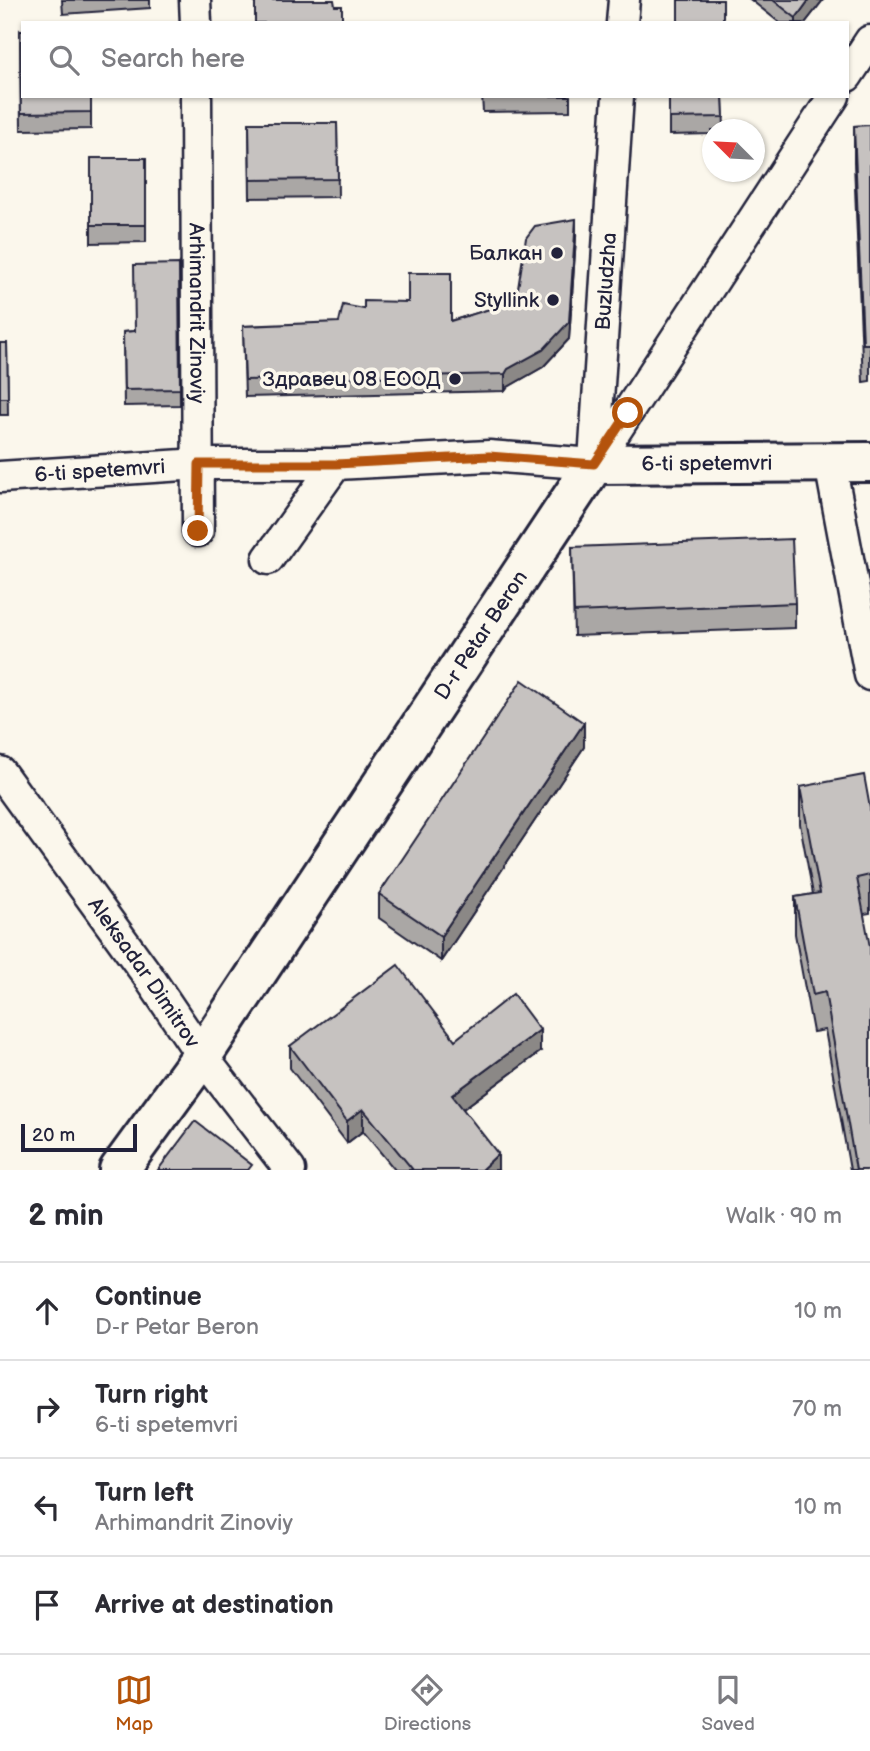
<!DOCTYPE html>
<html lang="en">
<head>
<meta charset="utf-8">
<style>
	:root { --surface:#fff; --page:#f2f2f3; --text:#2b2b33; --muted:#7c7c81; --line:#e1e1e2; --accent:#b45309 }
	body { margin:0; font-family:"Balsamiq Sans",sans-serif; background:var(--page); color:var(--text) }
	.compass { position:absolute; left:702px; top:119px; width:63px; height:63px; border-radius:50%; background:var(--surface); box-shadow:0 2px 5px #0004; rotate:294deg }
	.scale { position:absolute; left:21px; bottom:18px; width:116px; box-sizing:border-box; padding-left:7px; border:4px solid #22223b; border-top:0; font-size:19px; line-height:24px; white-space:nowrap; color:#22223b; -webkit-text-stroke:5px #fbf7ec; paint-order:stroke }
	.stop { position:absolute; width:21px; height:21px; margin:-16px; border:5px solid #b45309; border-radius:50%; background:#fff }
	.stop.end { background:#b45309; border-color:#fff; box-shadow:0 2px 7px #0008 }
	.list { margin:0; padding:0; list-style:none }
	h2 { display:flex; justify-content:space-between; align-items:center; height:91px; margin:0; padding:0 28px; font-size:30px }
	h2 small { font-size:23px; font-weight:400; color:var(--muted) }
	.list li { display:grid; grid-template-columns:46px 1fr auto; gap:21px; align-items:center; box-sizing:border-box; height:98px; padding:0 28px; border-top:2px solid var(--line) }
	.list b { display:block; font-size:26px; white-space:nowrap }
	.list p { margin:0; font-size:23px; white-space:nowrap; color:var(--muted) }
	.list em { font-size:23px; font-style:normal; color:var(--muted) }
	.icon { flex:none; width:38px; height:38px; fill:none; stroke:currentColor; stroke-width:2; stroke-linecap:round; stroke-linejoin:round }
	.map { position:relative; flex:none; width:870px; height:1170px; overflow:hidden }
	.search { position:absolute; background:var(--surface); box-shadow:0 2px 5px #0004; left:21px; right:21px; top:21px; height:77px; display:flex; align-items:center; gap:18px; box-sizing:border-box; padding:0 24px; border-radius:0px; color:var(--muted); font-size:26px }
	.sheet { height:483px; background:var(--surface) }
	nav { display:flex; justify-content:space-around; align-items:center; box-sizing:border-box; height:98px; border-top:2px solid var(--line); background:var(--surface); font-size:19px; color:var(--muted) }
	nav a { display:grid; justify-items:center; gap:4px }
	nav .on { color:var(--accent) }
	.map>svg:first-child { display:block }
</style>
</head>
<body>
<div class="map">
<svg width="870" height="1170" viewBox="0 0 870 1170">
	<rect width="100%" height="100%" fill="#fbf7ec"/>
	<filter id="ink" filterUnits="userSpaceOnUse"><feTurbulence type="fractalNoise" baseFrequency=".0143" numOctaves="2"/><feDisplacementMap in="SourceGraphic" scale="14" xChannelSelector="R" yChannelSelector="G"/><feConvolveMatrix kernelMatrix="1 2 1 2 8 2 1 2 1" color-interpolation-filters="sRGB"/></filter>
	<g filter="url(#ink)">
		<g fill="none" stroke-linecap="round" stroke-linejoin="round">
			<g stroke="#22223b" stroke-width="35">
				<g id="street">
					<path d="M 195,0 L 196,23"/>
					<path d="M 622,23 L 624,0"/>
					<path d="M 847,76 L 870,41"/>
					<path id="s1" d="M 196,96 L 198,531"/>
					<path id="s2" d="M 594,461 L 618,96"/>
					<path d="M 830,463 L 870,675"/>
					<path d="M 594,464 L 834,96"/>
					<path id="s3" d="M 0,477 L 199,464 L 336,464 L 489,456 L 594,464"/>
					<path d="M 268,559 L 336,464"/>
					<path id="s4" d="M 0,772 L 146,973 L 202,1056 L 290,1170"/>
				</g>
			</g>
			<g stroke="#22223b" stroke-width="44">
				<g id="secondary">
					<path id="s5" d="M 119,1170 L 202,1056 L 594,464 L 870,462"/>
				</g>
			</g>
			<use href="#street" stroke="#fbf7ec" stroke-width="30"/>
			<use href="#secondary" stroke="#fbf7ec" stroke-width="38"/>
		</g>
		<path fill="#aaa7a5" stroke="#22223b" stroke-width="2" d="M 62,0 L 150,0 L 150,8 L 63,14 Z
			M 751,0 L 823,0 L 805,23 L 780,23 Z
			M 20,31 L 91,112 L 91,129 L 21,130 Z
			M 482,96 L 570,96 L 570,111 L 483,112 Z
			M 669,96 L 723,96 L 724,130 L 712,130 L 712,134 L 669,135 Z
			M 249,123 L 337,123 L 338,197 L 250,198 Z
			M 870,125 L 870,381 L 863,382 L 854,163 L 854,126 Z
			M 91,158 L 146,158 L 146,242 L 91,243 Z
			M 576,237 L 569,339 L 543,367 L 508,387 L 505,391 L 245,397 L 243,326 L 451,321 L 516,301 Z
			M 179,264 L 180,405 L 124,406 L 123,332 L 135,331 Z
			M 0,343 L 7,343 L 8,415 L 0,415 Z
			M 572,547 L 795,603 L 795,628 L 574,636 Z
			M 584,747 L 441,961 L 379,918 L 379,894 Z
			M 800,787 L 870,808 L 870,913 L 864,914 L 870,1170 L 850,1170 L 825,1030 L 813,1032 L 795,934 L 795,897 L 813,894 L 800,824 Z
			M 455,1040 L 540,1052 L 463,1109 L 498,1170 L 395,1170 L 363,1131 L 347,1143 L 290,1068 L 290,1046 Z"/>
		<path fill="#8b8886" stroke="#22223b" stroke-width="2" d="M 809,0 L 823,0 L 805,23 L 796,23 L 796,18 Z
			M 576,219 L 576,237 L 569,339 L 543,367 L 508,387 L 505,391 L 505,374 Z
			M 584,723 L 584,747 L 441,961 L 441,936 Z
			M 540,1030 L 540,1052 L 452,1117 L 452,1095 Z
			M 363,1109 L 363,1131 L 347,1143 L 347,1121 Z
			M 498,1154 L 498,1170 L 481,1170 Z"/>
		<path fill="#c6c2c0" stroke="#22223b" stroke-width="2" d="M 255,0 L 334,0 L 335,6 L 342,6 L 342,23 L 255,23 Z
			M 678,0 L 723,0 L 723,23 L 678,23 Z
			M 773,0 L 809,0 L 796,18 Z
			M 20,31 L 23,31 L 23,96 L 91,96 L 91,112 L 21,113 Z
			M 669,96 L 723,96 L 724,117 L 669,118 Z
			M 249,123 L 337,123 L 338,179 L 250,180 Z
			M 870,125 L 870,344 L 863,344 L 854,126 Z
			M 91,158 L 146,158 L 146,225 L 91,225 Z
			M 576,219 L 569,322 L 543,350 L 508,369 L 505,374 L 245,380 L 243,326 L 339,322 L 343,305 L 364,309 L 364,301 L 408,302 L 408,273 L 451,273 L 451,321 L 516,301 L 526,238 L 535,226 Z
			M 179,264 L 180,389 L 124,390 L 123,332 L 135,331 L 134,265 Z
			M 0,343 L 7,343 L 8,398 L 0,398 Z
			M 792,539 L 795,603 L 574,612 L 572,547 Z
			M 522,680 L 584,723 L 441,936 L 379,894 Z
			M 864,775 L 870,808 L 870,875 L 857,878 L 870,947 L 870,1170 L 856,1170 L 825,992 L 813,995 L 795,897 L 820,893 L 800,787 Z
			M 398,965 L 455,1040 L 513,994 L 540,1030 L 452,1095 L 498,1154 L 481,1170 L 413,1170 L 363,1109 L 347,1121 L 290,1046 Z
			M 195,1121 L 252,1165 L 248,1170 L 158,1170 Z"/>
	</g>
	<g fill="none" stroke-linecap="round" stroke-linejoin="round" filter="url(#ink)">
		<path stroke="#b45309" stroke-width="9" d="M 198,531 L 199,464 L 336,464 L 489,456 L 594,464 L 628,413"/>
	</g>
	<g fill="#22223b" stroke="#fbf7ec" stroke-width="2.5">
		<circle cx="557" cy="253" r="7"/>
		<circle cx="553" cy="300" r="7"/>
		<circle cx="455" cy="379" r="7"/>
	</g>
	<g text-anchor="middle" dominant-baseline="central" stroke-width="7" stroke-linejoin="round" paint-order="stroke">
		<g font-size="21" fill="#22223b" stroke="#fbf7ec" text-anchor="end">
			<text x="543" y="253">Балкан</text>
			<text x="539" y="300">Styllink</text>
			<text x="441" y="379">Здравец 08 ЕООД</text>
		</g>
		<g font-size="21" fill="#22223b" stroke="#fbf7ec">
			<text stroke="none"><textPath href="#s2" startOffset="180">Buzludzha</textPath></text>
			<text stroke="none"><textPath href="#s1" startOffset="217">Arhimandrit Zinoviy</textPath></text>
			<text stroke="none"><textPath href="#s5" startOffset="964">6-ti spetemvri</textPath></text>
			<text stroke="none"><textPath href="#s3" startOffset="100">6-ti spetemvri</textPath></text>
			<text stroke="none"><textPath href="#s5" startOffset="646">D-r Petar Beron</textPath></text>
			<text stroke="none"><textPath href="#s4" startOffset="247">Aleksadar Dimitrov</textPath></text>
		</g>
	</g>
</svg>
<svg class="compass" viewBox="-18 -18 36 36"><path d="M0-13l5 13h-10z" fill="#e53935"/><path d="M0 13l5-13h-10z" fill="#7c7c81"/></svg>
<div class="scale">20 m</div>
<div class="stop" style="left:628px;top:413px"></div>
<div class="stop end" style="left:198px;top:531px"></div>
<div class="search"><svg class="icon" aria-label="search" viewBox="0 0 24 24"><circle cx="10" cy="10" r="6"/><path d="M15 15l6 6"/></svg>Search here</div>
</div>
<section class="sheet">
<h2>2 min<small>Walk · 90 m</small></h2>
<ul class="list">
<li><svg class="icon" aria-label="ahead" viewBox="0 0 24 24"><path d="M12 20V5M6 11l6-6 6 6"/></svg><div><b>Continue</b><p>D-r Petar Beron</p></div><em>10 m</em></li>
<li><svg class="icon" aria-label="right" viewBox="0 0 24 24"><path d="M7 20v-9h11M14 6l5 5-5 5"/></svg><div><b>Turn right</b><p>6-ti spetemvri</p></div><em>70 m</em></li>
<li><svg class="icon" aria-label="left" viewBox="0 0 24 24"><path d="M17 20v-9H6M10 6l-5 5 5 5"/></svg><div><b>Turn left</b><p>Arhimandrit Zinoviy</p></div><em>10 m</em></li>
<li><svg class="icon" aria-label="arrive" viewBox="0 0 24 24"><path d="M6 21V4h12l-3 4 3 4H6"/></svg><div><b>Arrive at destination</b></div></li>
</ul>
</section>
<nav>
<a class="on"><svg class="icon" aria-label="map" viewBox="0 0 24 24"><path d="M3 6l6-2 6 2 6-2v14l-6 2-6-2-6 2zM9 4v14M15 6v14"/></svg>Map</a>
<a><svg class="icon" aria-label="directions" viewBox="0 0 24 24"><path d="M12 3l9 9-9 9-9-9zM9 14v-3h6M13 9l2 2-2 2"/></svg>Directions</a>
<a><svg class="icon" aria-label="saved" viewBox="0 0 24 24"><path d="M7 4h10v16l-5-4-5 4z"/></svg>Saved</a>
</nav>
</body>
</html>
